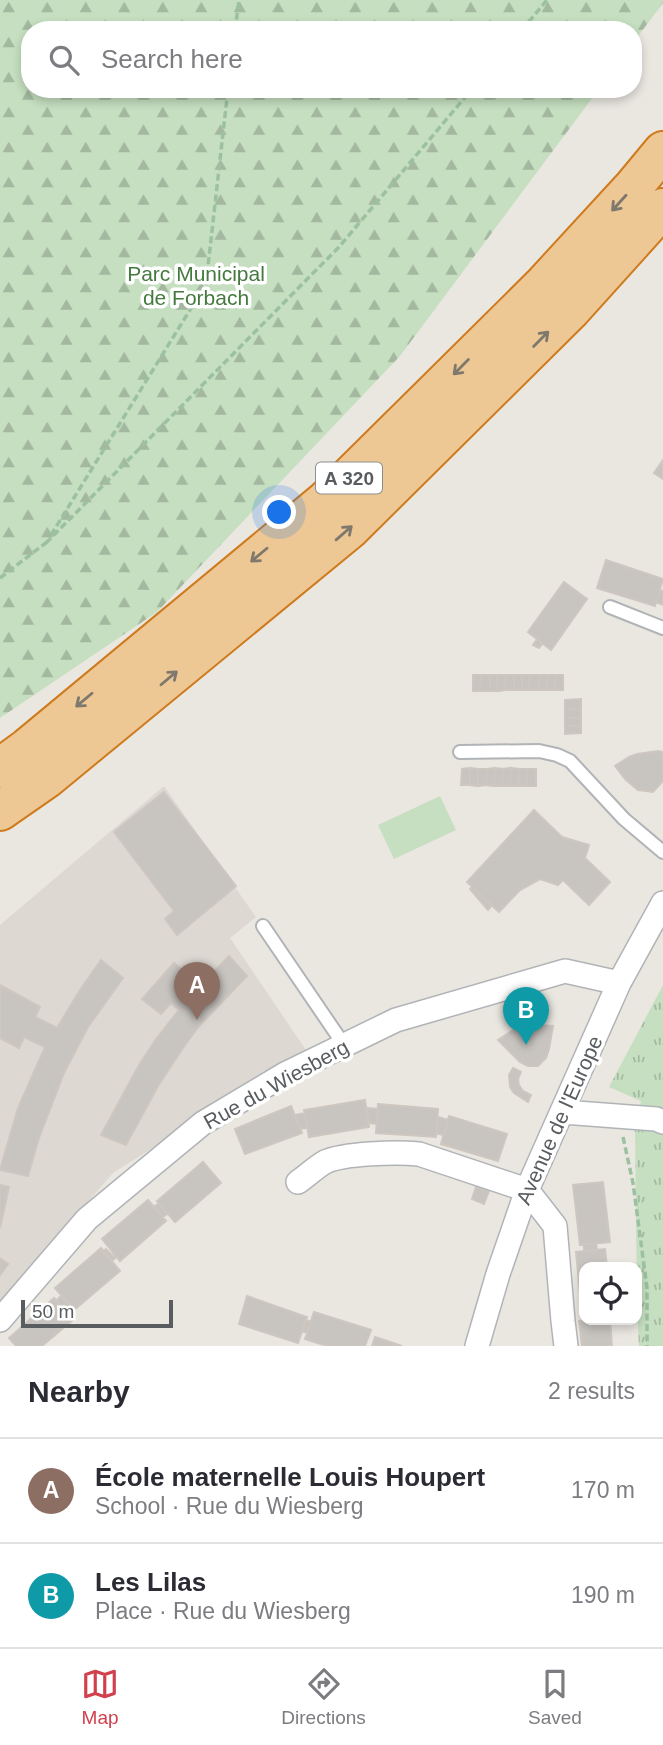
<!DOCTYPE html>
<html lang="en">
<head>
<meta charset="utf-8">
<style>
	:root { --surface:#fff; --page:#f7f7f7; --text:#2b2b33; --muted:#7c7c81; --line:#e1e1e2; --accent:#d1404d }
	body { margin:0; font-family:Arial,sans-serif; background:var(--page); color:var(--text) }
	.controls { position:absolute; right:21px; bottom:21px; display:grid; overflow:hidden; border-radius:14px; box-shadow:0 4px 10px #0003 }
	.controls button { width:63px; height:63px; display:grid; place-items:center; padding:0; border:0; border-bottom:2px solid var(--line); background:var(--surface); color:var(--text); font:35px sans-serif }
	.scale { position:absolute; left:21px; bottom:18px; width:152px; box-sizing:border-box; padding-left:7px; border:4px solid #595d60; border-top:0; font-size:19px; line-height:24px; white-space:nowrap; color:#595d60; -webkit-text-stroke:5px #fff; paint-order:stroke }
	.you { position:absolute; left:280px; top:513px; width:24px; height:24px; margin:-18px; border:5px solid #fff; border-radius:50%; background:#1a73e8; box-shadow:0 0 0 10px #1a73e833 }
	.badge { display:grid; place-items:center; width:46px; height:46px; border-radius:50%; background:var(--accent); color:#fff; font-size:23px; font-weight:700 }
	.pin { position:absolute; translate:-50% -58px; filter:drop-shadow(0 2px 4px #0008) }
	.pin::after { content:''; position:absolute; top:37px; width:24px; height:21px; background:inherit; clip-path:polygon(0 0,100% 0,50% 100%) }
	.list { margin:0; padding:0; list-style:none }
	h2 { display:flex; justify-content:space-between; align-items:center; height:91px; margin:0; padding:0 28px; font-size:30px }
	h2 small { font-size:23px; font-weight:400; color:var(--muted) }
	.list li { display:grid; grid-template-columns:46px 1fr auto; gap:21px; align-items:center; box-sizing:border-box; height:105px; padding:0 28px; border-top:2px solid var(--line) }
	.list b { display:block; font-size:26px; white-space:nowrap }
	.list p { margin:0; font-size:23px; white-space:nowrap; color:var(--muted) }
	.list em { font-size:23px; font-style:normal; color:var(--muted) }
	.icon { flex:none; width:38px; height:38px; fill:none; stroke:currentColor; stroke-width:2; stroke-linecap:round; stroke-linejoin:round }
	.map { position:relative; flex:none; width:663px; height:1346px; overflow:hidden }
	.search { position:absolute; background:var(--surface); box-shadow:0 4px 10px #0003; left:21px; right:21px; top:21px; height:77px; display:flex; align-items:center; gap:18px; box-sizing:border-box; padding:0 24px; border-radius:28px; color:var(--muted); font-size:26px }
	.sheet { height:301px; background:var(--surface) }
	nav { display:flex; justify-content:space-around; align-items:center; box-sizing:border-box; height:98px; border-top:2px solid var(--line); background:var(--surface); font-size:19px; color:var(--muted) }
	nav a { display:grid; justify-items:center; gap:4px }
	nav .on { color:var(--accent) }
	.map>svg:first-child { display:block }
</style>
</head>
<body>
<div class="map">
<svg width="663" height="1346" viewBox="0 0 663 1346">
	<defs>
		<pattern id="grass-tufts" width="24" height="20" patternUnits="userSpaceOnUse" patternTransform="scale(1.75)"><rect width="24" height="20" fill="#c5dfc0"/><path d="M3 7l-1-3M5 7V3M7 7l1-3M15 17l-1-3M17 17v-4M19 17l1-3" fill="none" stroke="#a3b89f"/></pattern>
		<pattern id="forest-firs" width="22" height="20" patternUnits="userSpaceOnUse" patternTransform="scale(1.75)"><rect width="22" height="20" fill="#c5dfc0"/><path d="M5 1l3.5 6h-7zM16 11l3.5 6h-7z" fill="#a3b89f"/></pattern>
	</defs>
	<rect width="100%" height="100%" fill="#eae7e1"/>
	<path fill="#ddd8d2" d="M 164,786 L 256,917 L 230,938 L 306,1050 L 113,1173 L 0,1302 L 0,925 Z"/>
	<path fill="url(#grass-tufts)" d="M 663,985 L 663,1346 L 639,1346 L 637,1312 L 635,1129 L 641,1101 L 609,1087 Z"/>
	<path fill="url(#forest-firs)" d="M 0,0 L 663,0 L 663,3 L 633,43 L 633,30 L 30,30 L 30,89 L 599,89 L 400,356 L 157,612 L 0,718 Z"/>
	<path fill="#c5dfc0" d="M 440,796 L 456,830 L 394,859 L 378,825 Z"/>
	<path fill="#c8c4c0" stroke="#cec7c0" stroke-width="2" d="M 663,460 L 663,479 L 654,473 Z
		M 606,560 L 663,579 L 655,606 L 597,588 Z
		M 564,582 L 587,599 L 551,650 L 528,632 Z
		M 660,590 L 663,591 L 663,605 L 656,602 Z
		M 537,639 L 542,644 L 539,648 L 533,645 Z
		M 473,675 L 481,675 L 480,691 L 473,691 Z
		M 481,675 L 490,675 L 490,691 L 480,691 Z
		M 490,675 L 497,675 L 498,691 L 490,691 Z
		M 497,675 L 506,675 L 505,690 L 498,691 Z
		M 506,675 L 514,675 L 514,690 L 505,690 Z
		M 514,675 L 522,675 L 522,690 L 514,690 Z
		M 522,675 L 530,675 L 529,690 L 522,690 Z
		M 530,675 L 539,675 L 539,690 L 529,690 Z
		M 539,675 L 547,675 L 547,690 L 539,690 Z
		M 547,675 L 555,675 L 555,690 L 547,690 Z
		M 555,675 L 563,675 L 563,690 L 555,690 Z
		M 581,699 L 581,710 L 565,709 L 565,700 Z
		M 565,709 L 581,710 L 581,718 L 565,718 Z
		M 565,718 L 581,718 L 581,726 L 565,726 Z
		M 565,726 L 581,726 L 581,733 L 565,734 Z
		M 658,751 L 663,752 L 663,781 L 653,792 L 638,790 L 626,780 L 615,766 L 629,757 L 637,754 Z
		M 470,768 L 470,785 L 461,785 L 462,769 Z
		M 470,768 L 478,769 L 478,786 L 470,785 Z
		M 495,768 L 503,769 L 502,786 L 494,786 Z
		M 495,768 L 494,786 L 486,785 L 487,769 Z
		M 511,768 L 519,769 L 519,786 L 510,786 Z
		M 511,768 L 510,786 L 502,786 L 503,769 Z
		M 478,769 L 487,769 L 486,785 L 478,786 Z
		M 519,769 L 527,769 L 526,786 L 519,786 Z
		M 527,769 L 536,769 L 536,786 L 526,786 Z
		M 164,792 L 236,886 L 177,935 L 165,919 L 174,911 L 114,832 Z
		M 534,810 L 562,837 L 589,845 L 585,858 L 610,882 L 589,905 L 563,880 L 558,885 L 540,879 L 520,890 L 499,912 L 467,882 Z
		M 472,887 L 492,905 L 488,910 L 470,889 Z
		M 229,956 L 247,976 L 199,1026 L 183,1048 L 158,1086 L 126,1145 L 101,1135 L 139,1065 L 156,1039 L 179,1010 L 171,1003 L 161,1014 L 142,999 L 174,963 L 193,979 L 183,990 L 190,997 Z
		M 101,960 L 123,978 L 88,1027 L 64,1073 L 39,1138 L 28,1176 L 0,1170 L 18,1108 L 45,1047 L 24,1037 L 19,1048 L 0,1038 L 0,985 L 40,1007 L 35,1017 L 57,1028 L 80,990 Z
		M 537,1025 L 553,1026 L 549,1049 L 546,1058 L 538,1066 L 528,1066 L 520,1062 L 498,1040 L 515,1029 Z
		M 513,1068 L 521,1072 L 518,1079 L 519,1085 L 523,1091 L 531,1095 L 528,1102 L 514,1093 L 510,1087 L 509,1075 Z
		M 365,1100 L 369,1127 L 309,1137 L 304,1110 Z
		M 378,1104 L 438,1109 L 436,1137 L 376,1133 Z
		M 291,1106 L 302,1133 L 245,1154 L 235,1129 Z
		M 367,1108 L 378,1109 L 377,1124 L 369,1123 Z
		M 305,1113 L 307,1128 L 300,1129 L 295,1115 Z
		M 449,1116 L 507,1134 L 498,1161 L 441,1144 Z
		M 438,1117 L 448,1120 L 443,1135 L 436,1133 Z
		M 203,1162 L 221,1183 L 175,1222 L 157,1201 Z
		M 603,1182 L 610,1242 L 580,1245 L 573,1185 Z
		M 0,1185 L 9,1187 L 0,1228 Z
		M 476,1187 L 489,1191 L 484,1204 L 472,1199 Z
		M 148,1200 L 166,1221 L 120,1261 L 102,1239 Z
		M 159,1203 L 167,1214 L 163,1217 L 154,1207 Z
		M 596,1243 L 597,1250 L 584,1251 L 584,1245 Z
		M 101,1248 L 120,1271 L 74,1310 L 55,1288 Z
		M 106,1249 L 115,1258 L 112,1261 L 103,1252 Z
		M 605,1249 L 607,1267 L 584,1267 L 584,1312 L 582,1313 L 576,1252 Z
		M 0,1258 L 8,1264 L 0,1275 Z
		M 61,1296 L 69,1305 L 64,1310 L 56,1301 Z
		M 247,1296 L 307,1317 L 298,1343 L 239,1324 Z
		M 54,1298 L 73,1320 L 42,1346 L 16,1346 L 9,1338 Z
		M 314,1312 L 371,1330 L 365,1346 L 327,1346 L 305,1339 Z
		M 306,1320 L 311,1322 L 307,1333 L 302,1331 Z
		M 589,1320 L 610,1320 L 612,1346 L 582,1346 L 579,1321 Z
		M 375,1337 L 402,1346 L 372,1346 Z"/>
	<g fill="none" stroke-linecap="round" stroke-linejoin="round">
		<g stroke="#b1b4b7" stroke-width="16">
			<path id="service" d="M 610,607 L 663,628
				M 460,752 L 539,751 L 557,755 L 570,761 L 624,819 L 663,852
				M 263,926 L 344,1045"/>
		</g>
		<g stroke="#b1b4b7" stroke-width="26">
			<path id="minor" d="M 563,1112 L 656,1119 L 663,1122
				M 298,1182 C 307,1176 316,1167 325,1162 C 344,1153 397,1152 419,1154 L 527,1190 L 555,1226 L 563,1321 L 566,1346
				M 0,1320 L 87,1219 L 203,1123 L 285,1074 L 396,1020 L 565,971 L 619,983
				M 477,1346 L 498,1274 L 527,1190 L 619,983 L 663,903"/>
		</g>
		<g stroke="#ce7a1d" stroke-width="42">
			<path id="motorway" d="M 0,768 L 27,748 L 326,500 L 543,285 L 634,186 L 663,151
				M 0,811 L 46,779 L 350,529 L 571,310 L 663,208"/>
		</g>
		<path stroke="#9cc1a0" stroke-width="3.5" stroke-dasharray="7 3.5" stroke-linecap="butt" d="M 235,30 L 239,0
			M 522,30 L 547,0
			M 51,535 L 206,284 L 228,89
			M 46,543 L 339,247 L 472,89
			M 0,578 L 47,542
			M 623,1137 L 633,1183 L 647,1288 L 647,1346"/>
		<use href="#service" stroke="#fff" stroke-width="12"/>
		<use href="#minor" stroke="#fff" stroke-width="23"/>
		<use href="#motorway" stroke="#eec894" stroke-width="38"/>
	</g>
	<defs><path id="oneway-shaft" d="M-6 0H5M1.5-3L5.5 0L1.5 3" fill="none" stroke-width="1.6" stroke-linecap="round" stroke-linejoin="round" transform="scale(1.75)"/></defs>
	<g stroke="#7e786d">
		<use href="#oneway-shaft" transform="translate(619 203) rotate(132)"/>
		<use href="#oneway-shaft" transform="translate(541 339) rotate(-45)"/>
		<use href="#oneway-shaft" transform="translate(461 367) rotate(135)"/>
		<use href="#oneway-shaft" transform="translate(344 533) rotate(-41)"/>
		<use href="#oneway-shaft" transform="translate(259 555) rotate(140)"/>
		<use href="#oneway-shaft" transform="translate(169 678) rotate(-40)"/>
		<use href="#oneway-shaft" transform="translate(84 700) rotate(140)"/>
	</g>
	<g text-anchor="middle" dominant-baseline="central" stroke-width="7" stroke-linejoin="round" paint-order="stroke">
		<rect fill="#fff" stroke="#8b8e90" stroke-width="2" x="316" y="462.5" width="66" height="31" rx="5"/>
		<g font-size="19" font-weight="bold" fill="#595d60">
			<text x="349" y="478">A 320</text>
		</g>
		<g font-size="21" fill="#457a3e" stroke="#fff">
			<text x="196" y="273">Parc Municipal<tspan x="196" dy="24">de Forbach</tspan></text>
		</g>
		<g font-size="21" fill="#595d60" stroke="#fff">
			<text transform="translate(276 1084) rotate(-29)">Rue du Wiesberg</text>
			<text transform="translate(559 1120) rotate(-66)">Avenue de l'Europe</text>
		</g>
	</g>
</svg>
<div class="controls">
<button><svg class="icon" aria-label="locate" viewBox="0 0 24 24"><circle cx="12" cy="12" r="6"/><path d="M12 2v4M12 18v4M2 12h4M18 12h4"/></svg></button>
</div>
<div class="scale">50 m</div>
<div class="you"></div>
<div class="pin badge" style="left:197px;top:1020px;background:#8d6e63">A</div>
<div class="pin badge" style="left:526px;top:1045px;background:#0f9aa8">B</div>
<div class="search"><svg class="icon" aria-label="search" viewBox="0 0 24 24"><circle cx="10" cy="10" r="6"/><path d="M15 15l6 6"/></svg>Search here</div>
</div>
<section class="sheet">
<h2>Nearby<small>2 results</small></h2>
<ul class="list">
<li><span class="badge" style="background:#8d6e63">A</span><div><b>École maternelle Louis Houpert</b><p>School · Rue du Wiesberg</p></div><em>170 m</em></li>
<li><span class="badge" style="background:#0f9aa8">B</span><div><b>Les Lilas</b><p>Place · Rue du Wiesberg</p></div><em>190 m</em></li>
</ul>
</section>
<nav>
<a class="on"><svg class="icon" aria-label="map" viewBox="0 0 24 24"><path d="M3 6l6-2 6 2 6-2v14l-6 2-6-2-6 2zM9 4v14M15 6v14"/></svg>Map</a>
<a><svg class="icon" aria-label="directions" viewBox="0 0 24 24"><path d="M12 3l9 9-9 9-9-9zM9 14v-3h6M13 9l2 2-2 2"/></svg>Directions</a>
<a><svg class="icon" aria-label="saved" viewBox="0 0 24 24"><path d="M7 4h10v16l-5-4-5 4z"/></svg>Saved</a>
</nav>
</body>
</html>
